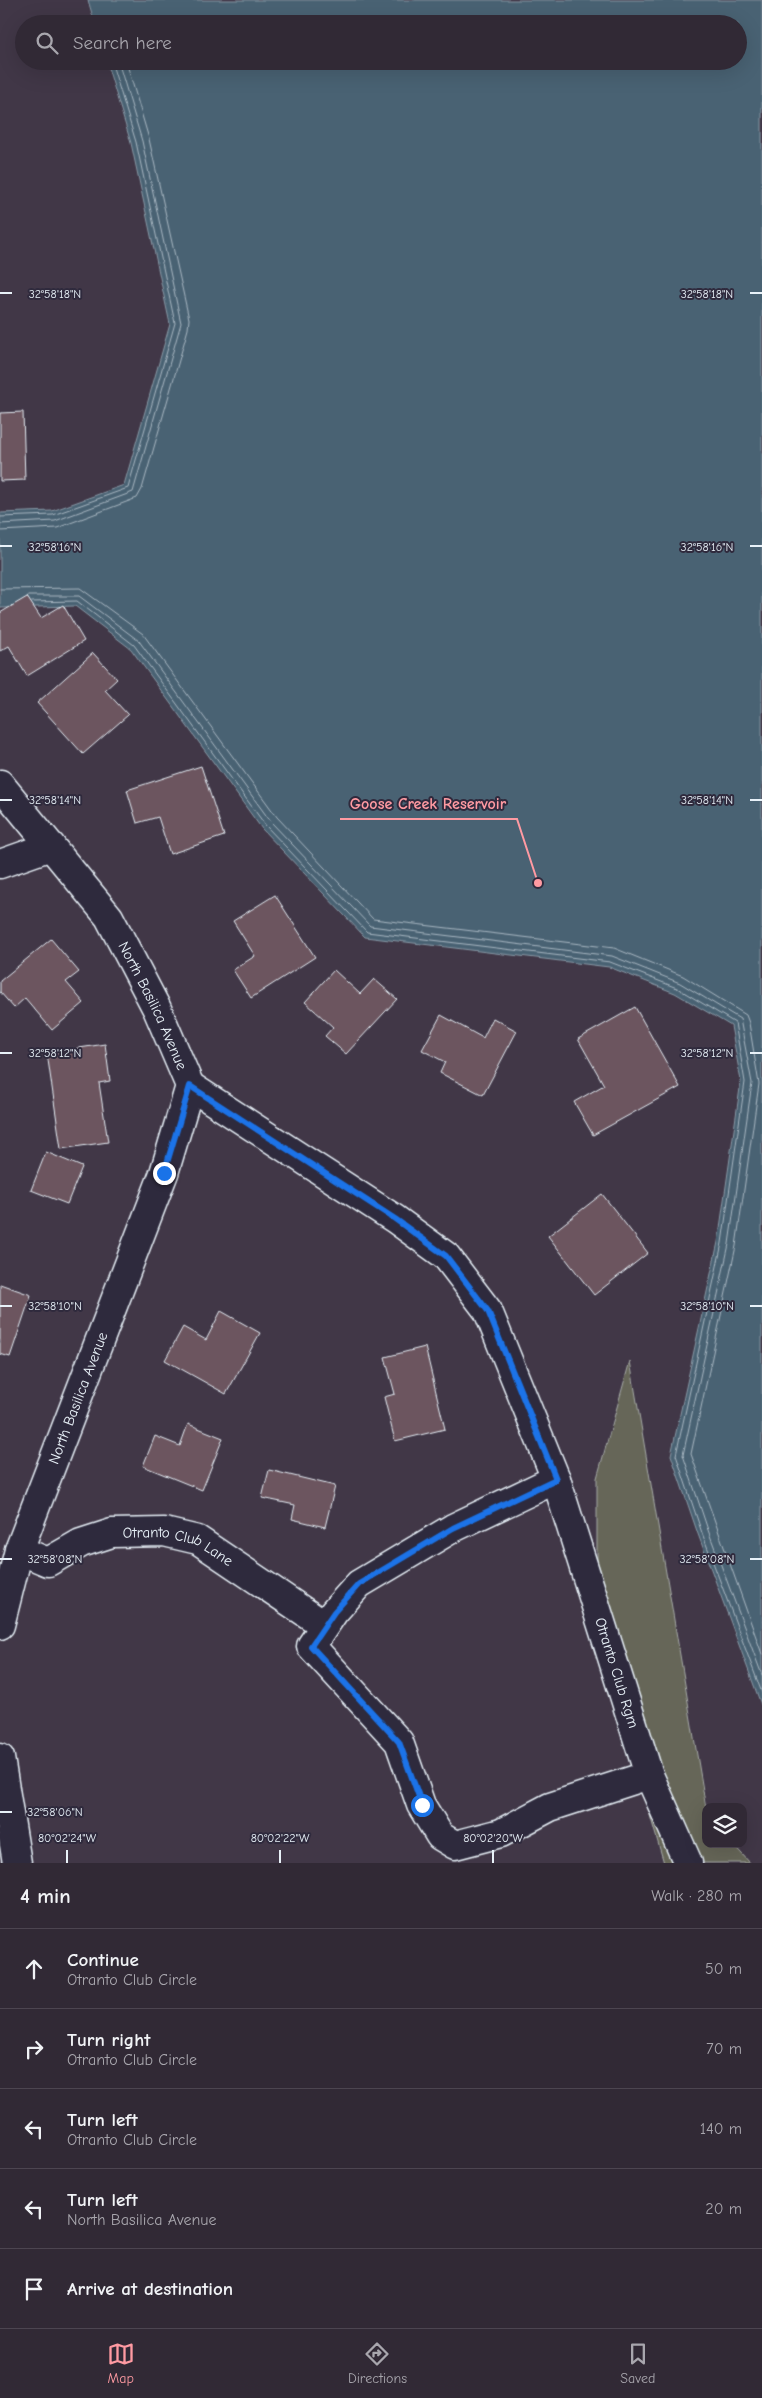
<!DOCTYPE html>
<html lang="en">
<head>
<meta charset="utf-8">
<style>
	:root { --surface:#312935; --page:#3d3541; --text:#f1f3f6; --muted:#a8a6ad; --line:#4c4550; --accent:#ff9aa2 }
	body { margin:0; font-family:"Comic Neue",sans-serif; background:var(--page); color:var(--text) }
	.controls { position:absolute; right:15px; bottom:15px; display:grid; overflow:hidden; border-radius:10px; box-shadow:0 5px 20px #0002 }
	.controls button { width:45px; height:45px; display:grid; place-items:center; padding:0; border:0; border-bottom:1px solid var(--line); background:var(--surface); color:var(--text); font:25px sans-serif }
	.stop { position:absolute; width:15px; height:15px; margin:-11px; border:4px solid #1a73e8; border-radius:50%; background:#fff }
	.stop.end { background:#1a73e8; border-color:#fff; box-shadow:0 1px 5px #0008 }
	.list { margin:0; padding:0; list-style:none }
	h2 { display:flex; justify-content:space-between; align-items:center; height:65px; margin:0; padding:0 20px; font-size:21px }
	h2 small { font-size:16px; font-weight:400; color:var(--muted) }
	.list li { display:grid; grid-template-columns:32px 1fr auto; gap:15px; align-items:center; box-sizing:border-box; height:80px; padding:0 20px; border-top:1px solid var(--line) }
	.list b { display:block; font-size:19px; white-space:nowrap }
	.list p { margin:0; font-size:16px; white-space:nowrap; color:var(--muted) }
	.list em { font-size:16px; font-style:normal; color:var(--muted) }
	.icon { flex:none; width:28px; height:28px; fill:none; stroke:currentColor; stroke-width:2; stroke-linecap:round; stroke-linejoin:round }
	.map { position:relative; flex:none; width:762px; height:1863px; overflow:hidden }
	.search { position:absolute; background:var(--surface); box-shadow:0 5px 20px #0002; left:15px; right:15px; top:15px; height:55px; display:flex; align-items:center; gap:12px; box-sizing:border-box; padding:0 18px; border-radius:28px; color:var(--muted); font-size:19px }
	.sheet { height:465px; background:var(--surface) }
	nav { display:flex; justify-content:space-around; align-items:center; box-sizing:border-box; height:70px; border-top:1px solid var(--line); background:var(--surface); font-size:14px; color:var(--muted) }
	nav a { display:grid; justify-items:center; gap:2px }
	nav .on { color:var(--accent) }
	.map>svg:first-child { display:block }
</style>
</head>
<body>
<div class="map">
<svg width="762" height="1863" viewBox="0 0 762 1863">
	<rect width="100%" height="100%" fill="#413747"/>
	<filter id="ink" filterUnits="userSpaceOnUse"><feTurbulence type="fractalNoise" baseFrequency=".02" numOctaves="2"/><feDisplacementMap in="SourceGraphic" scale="10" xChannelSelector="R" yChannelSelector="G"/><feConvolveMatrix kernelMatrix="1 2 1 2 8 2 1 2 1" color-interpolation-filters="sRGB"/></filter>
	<g filter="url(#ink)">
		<path fill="#666658" stroke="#a7aca8" d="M 630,1361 L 706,1808 L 706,1844 L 733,1844 L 750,1863 L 664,1863 L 597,1635 L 597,1478 Z"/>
		<path fill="#4a6273" stroke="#899ba8" d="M 88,0 L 762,0 L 762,1707 L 698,1534 L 671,1455 L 718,1242 L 741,1081 L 731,1026 L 675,993 L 609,967 L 365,937 L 262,829 L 131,649 L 75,606 L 0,608 L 0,513 L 52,511 L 124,485 L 170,324 L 131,143 L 106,61 L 738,61 L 738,24 L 95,24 Z"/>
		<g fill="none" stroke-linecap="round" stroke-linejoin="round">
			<path stroke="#a9b8c3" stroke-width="1" d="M 0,517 L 53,515 L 128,488 L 175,323 L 136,142 L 111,61
				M 0,524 L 55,521 L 133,492 L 181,323 L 142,141 L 118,61
				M 0,531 L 57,528 L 137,498 L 142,489 L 188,329 L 189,319 L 149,139 L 126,61
				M 0,589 L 80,588 L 143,634 L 277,817 L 373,919 L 614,948 L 683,976 L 746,1015 L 749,1023 L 759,1084 L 736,1246 L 691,1454 L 762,1654
				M 28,596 L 79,596 L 139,641 L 271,822 L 370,926 L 612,956 L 680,983 L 740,1019 L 752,1083 L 729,1244 L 683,1455 L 708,1530 L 762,1675
				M 32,602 L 77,601 L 134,645 L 266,826 L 367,932 L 610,962 L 677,988 L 735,1023 L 745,1082 L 722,1243 L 676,1455 L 702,1533 L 762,1693"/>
		</g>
		<path fill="#6c545e" stroke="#e8f1f8" d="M 23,412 L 25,480 L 0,481 L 0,413 Z
			M 27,597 L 41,618 L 63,605 L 84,641 L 27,676 L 9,646 L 0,651 L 0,613 Z
			M 93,653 L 117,679 L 105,690 L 128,715 L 83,754 L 37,703 Z
			M 201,766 L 224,836 L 170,854 L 158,817 L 137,823 L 127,790 Z
			M 275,895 L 315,957 L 251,998 L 233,970 L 255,956 L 233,921 Z
			M 51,939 L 79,972 L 66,982 L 84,1003 L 52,1030 L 25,998 L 14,1008 L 0,992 L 0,981 Z
			M 334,970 L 360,994 L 374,979 L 397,999 L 346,1054 L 325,1036 L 333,1027 L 305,1002 Z
			M 635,1007 L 680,1087 L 593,1135 L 574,1102 L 604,1085 L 578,1039 Z
			M 441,1015 L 483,1038 L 493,1018 L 517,1031 L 483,1095 L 440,1073 L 445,1062 L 422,1050 Z
			M 105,1044 L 110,1081 L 99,1083 L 108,1142 L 61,1149 L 47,1053 Z
			M 46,1152 L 82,1167 L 67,1204 L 31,1190 Z
			M 602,1194 L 648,1253 L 594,1295 L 548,1236 Z
			M 0,1284 L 31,1295 L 10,1357 L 0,1354 Z
			M 221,1311 L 260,1333 L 226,1394 L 165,1360 L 183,1327 L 206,1340 Z
			M 425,1347 L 445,1429 L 395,1441 L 384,1397 L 395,1394 L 385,1357 Z
			M 188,1424 L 223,1438 L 202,1490 L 143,1466 L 155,1436 L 180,1446 Z
			M 269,1470 L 335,1486 L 325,1527 L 292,1519 L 295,1505 L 262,1498 Z"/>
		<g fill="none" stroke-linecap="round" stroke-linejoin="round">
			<g stroke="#e8f1f8" stroke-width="31">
				<g id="minor">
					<path id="s1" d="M 0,784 L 109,917 L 157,1009 L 190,1086 L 164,1173 L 19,1550 L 0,1625"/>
					<path d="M 0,864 L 51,846"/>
					<path id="s2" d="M 190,1086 L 395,1219 L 446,1256 L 488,1311 L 556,1479 L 649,1775 L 688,1863"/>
					<path d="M 556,1479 L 453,1528 L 359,1584 L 334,1612 L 311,1646 L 399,1742 L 421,1805 L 440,1836 L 455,1845 L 501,1833 L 550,1807 L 649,1775"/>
					<path id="s3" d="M 19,1550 L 48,1562 L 81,1543 L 112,1533 L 164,1532 L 198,1540 L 324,1625"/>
					<path d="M 0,1758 L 17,1863"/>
				</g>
			</g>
			<use href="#minor" stroke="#2f2a3d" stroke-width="28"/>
		</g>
	</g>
	<g fill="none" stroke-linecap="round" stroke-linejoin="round" filter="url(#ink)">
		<path stroke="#1a73e8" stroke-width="6" d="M 164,1173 L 190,1086 L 395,1219 L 446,1256 L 488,1311 L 556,1479 L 453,1528 L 359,1584 L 334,1612 L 311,1646 L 399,1742 L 422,1805"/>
	</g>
	<path fill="none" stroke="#e8f1f8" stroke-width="2" d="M 0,293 L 12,293M 750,293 L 762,293M 0,546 L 12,546M 750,546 L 762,546M 0,800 L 12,800M 750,800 L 762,800M 0,1053 L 12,1053M 750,1053 L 762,1053M 0,1306 L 12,1306M 750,1306 L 762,1306M 0,1559 L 12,1559M 750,1559 L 762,1559M 0,1812 L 12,1812M 67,1850 L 67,1863M 280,1850 L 280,1863M 493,1850 L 493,1863"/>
	<g text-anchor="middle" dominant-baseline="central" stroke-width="4" stroke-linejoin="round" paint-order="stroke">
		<g font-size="15" fill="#e8f1f8" stroke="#2f2a3d">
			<text stroke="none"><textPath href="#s1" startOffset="271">North Basilica Avenue</textPath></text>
			<text transform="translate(78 1398) rotate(-69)">North Basilica Avenue</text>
			<text stroke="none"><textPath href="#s3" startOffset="171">Otranto Club Lane</textPath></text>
			<text stroke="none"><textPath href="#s2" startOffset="761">Otranto Club Rgm</textPath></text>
		</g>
	</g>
	<g font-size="12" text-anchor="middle" fill="#e8f1f8" stroke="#2f2a3d" stroke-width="4" stroke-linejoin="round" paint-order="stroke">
		<text x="55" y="298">32°58'18"N</text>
		<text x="707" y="298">32°58'18"N</text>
		<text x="55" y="551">32°58'16"N</text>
		<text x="707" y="551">32°58'16"N</text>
		<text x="55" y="804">32°58'14"N</text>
		<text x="707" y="804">32°58'14"N</text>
		<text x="55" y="1057">32°58'12"N</text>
		<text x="707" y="1057">32°58'12"N</text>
		<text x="55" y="1310">32°58'10"N</text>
		<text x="707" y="1310">32°58'10"N</text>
		<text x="55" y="1563">32°58'08"N</text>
		<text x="707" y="1563">32°58'08"N</text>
		<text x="55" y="1816">32°58'06"N</text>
		<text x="67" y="1842">80°02'24"W</text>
		<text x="280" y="1842">80°02'22"W</text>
		<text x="493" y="1842">80°02'20"W</text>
	</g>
	<path fill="none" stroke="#ff9aa2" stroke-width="2" d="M538 883L517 819H340"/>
	<circle fill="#ff9aa2" stroke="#2f2a3d" stroke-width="2" cx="538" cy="883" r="5"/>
	<g font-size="16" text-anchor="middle" font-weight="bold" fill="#ff9aa2" stroke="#2f2a3d" stroke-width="4" stroke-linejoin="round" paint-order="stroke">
		<text x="428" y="809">Goose Creek Reservoir</text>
	</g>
</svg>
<div class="controls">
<button><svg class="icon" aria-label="layers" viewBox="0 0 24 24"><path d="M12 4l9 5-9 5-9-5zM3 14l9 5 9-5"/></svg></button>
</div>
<div class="stop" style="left:422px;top:1805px"></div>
<div class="stop end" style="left:164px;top:1173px"></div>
<div class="search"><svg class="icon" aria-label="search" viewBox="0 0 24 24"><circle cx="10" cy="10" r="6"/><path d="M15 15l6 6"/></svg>Search here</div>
</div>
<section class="sheet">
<h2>4 min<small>Walk · 280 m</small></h2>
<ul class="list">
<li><svg class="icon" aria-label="ahead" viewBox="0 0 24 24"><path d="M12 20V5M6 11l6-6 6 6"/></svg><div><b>Continue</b><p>Otranto Club Circle</p></div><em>50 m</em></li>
<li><svg class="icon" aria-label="right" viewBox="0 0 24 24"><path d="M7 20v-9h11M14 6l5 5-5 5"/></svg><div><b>Turn right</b><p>Otranto Club Circle</p></div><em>70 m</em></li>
<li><svg class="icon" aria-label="left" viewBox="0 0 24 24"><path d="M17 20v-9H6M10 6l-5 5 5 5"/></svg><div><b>Turn left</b><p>Otranto Club Circle</p></div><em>140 m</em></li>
<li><svg class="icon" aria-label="left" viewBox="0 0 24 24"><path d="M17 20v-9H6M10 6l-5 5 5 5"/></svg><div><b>Turn left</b><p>North Basilica Avenue</p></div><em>20 m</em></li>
<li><svg class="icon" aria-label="arrive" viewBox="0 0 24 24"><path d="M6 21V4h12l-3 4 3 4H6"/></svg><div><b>Arrive at destination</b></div></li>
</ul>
</section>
<nav>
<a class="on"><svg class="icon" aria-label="map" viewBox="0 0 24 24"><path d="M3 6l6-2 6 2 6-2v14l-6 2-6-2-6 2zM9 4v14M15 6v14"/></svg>Map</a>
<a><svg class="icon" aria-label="directions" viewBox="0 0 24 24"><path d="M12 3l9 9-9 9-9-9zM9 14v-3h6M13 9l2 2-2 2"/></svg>Directions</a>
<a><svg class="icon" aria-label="saved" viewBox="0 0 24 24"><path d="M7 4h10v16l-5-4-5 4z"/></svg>Saved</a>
</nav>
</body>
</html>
